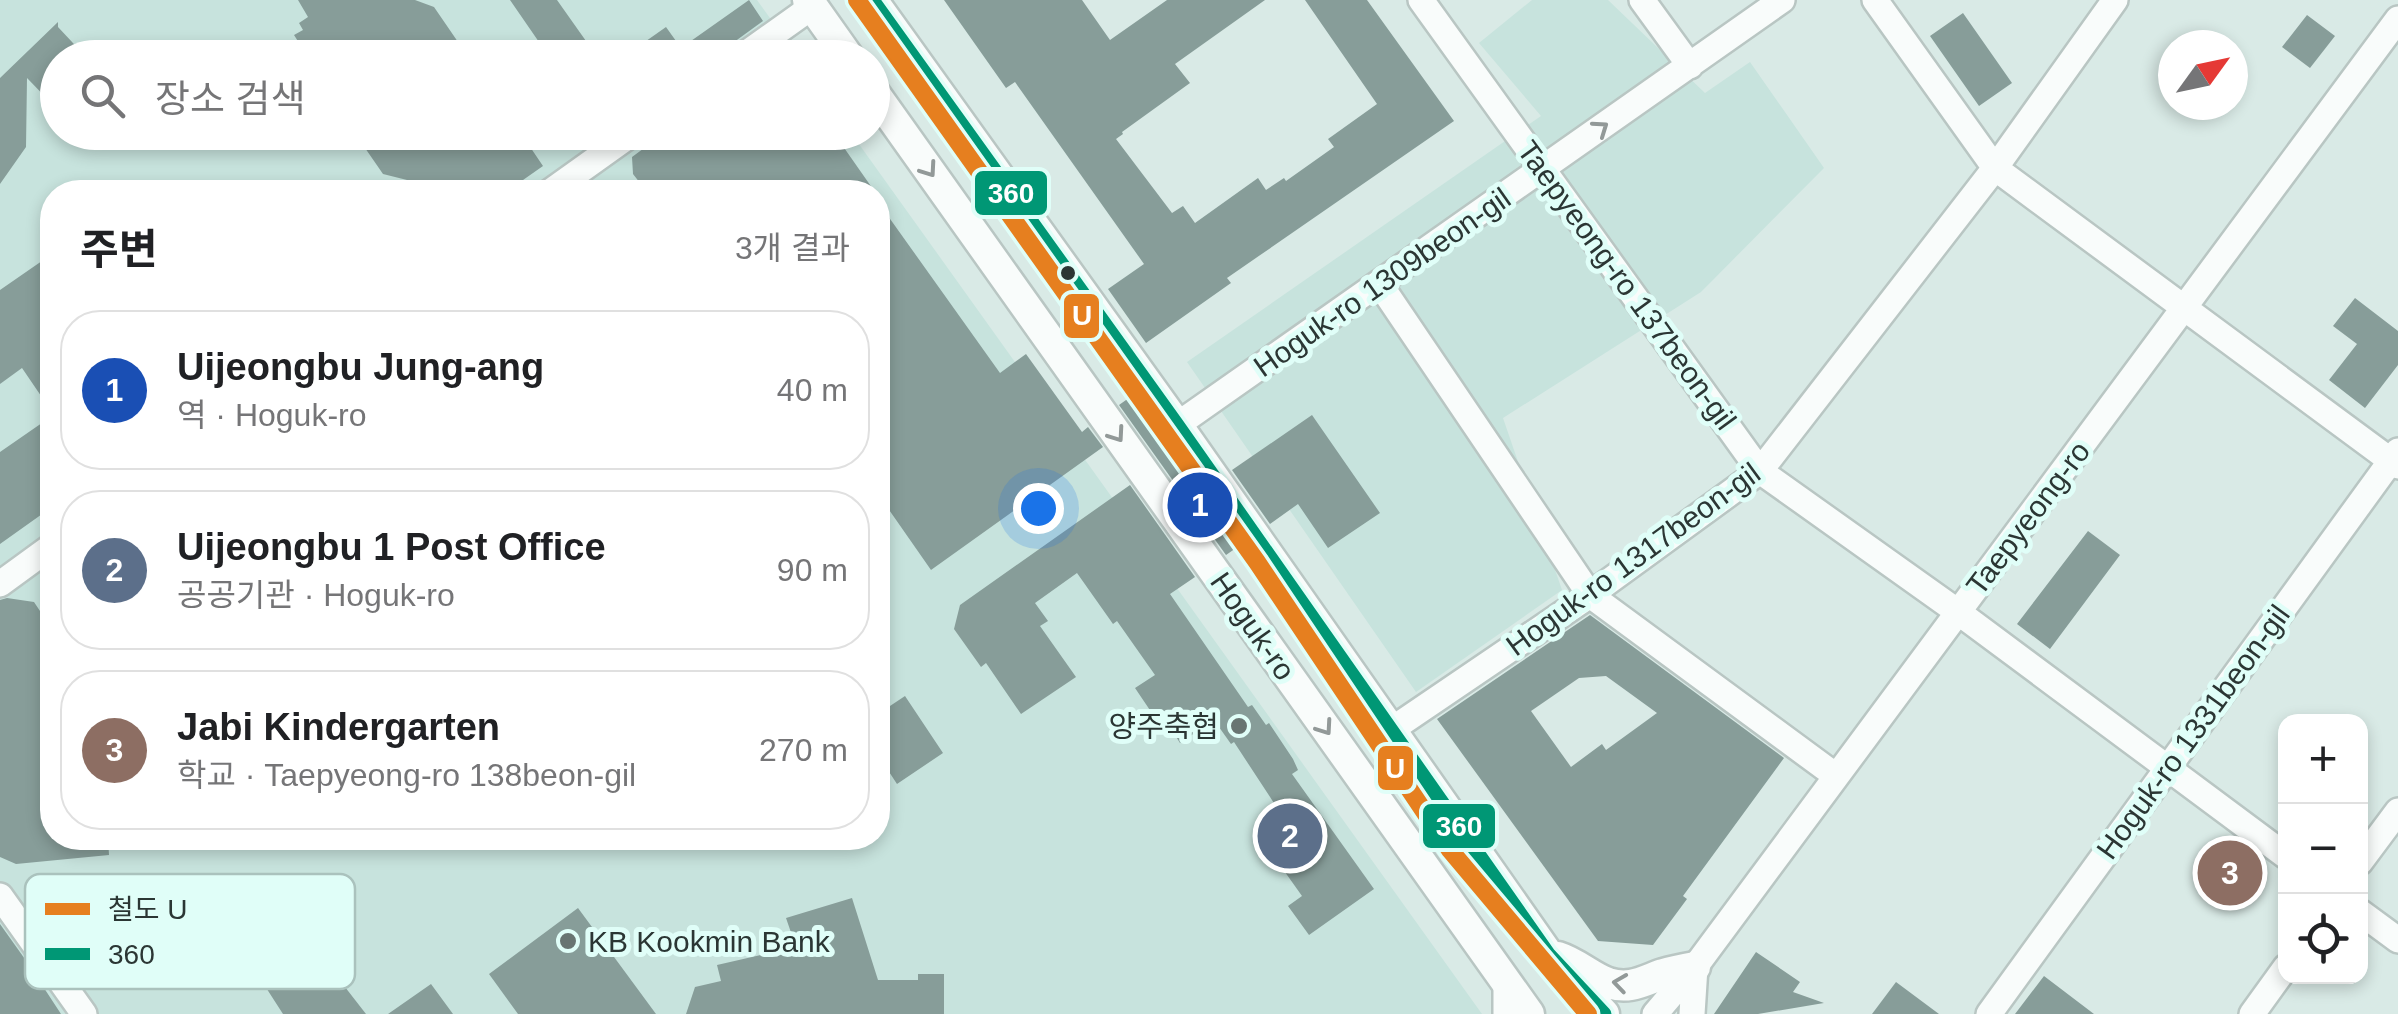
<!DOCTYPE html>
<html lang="ko">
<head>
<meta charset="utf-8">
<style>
	:root { --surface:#fff; --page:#f2f2f2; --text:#202124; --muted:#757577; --line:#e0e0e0; --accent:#687572 }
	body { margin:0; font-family:Arial,"Noto Sans KR",sans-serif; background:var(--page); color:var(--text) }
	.controls { position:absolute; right:30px; bottom:30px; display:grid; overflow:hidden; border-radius:20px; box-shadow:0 5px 15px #0003 }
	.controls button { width:90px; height:90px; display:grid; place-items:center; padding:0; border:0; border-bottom:2px solid var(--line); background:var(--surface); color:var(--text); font:50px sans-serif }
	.compass { position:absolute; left:2158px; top:30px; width:90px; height:90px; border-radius:50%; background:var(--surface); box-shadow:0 5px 15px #0003; rotate:57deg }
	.you { position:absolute; left:1038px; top:508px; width:35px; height:35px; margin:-25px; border:8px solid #fff; border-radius:50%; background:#1a73e8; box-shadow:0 0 0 15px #1a73e833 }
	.badge { display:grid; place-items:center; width:65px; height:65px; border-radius:50%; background:var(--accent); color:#fff; font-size:32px; font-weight:700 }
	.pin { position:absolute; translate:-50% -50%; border:5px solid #fff; box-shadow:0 2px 10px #0006 }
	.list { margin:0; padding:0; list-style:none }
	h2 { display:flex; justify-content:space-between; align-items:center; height:130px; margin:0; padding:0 40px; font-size:42px }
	h2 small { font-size:32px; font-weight:400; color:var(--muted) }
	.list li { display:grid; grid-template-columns:65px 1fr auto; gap:30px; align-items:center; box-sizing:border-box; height:160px; margin:0 20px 20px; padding:0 20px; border:2px solid var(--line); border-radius:40px }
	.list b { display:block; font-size:38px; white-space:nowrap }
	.list p { margin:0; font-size:32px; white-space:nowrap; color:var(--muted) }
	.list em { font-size:32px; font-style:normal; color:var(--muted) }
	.icon { flex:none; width:55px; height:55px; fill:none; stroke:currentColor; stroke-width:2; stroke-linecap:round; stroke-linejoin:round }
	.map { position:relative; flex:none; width:2398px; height:1014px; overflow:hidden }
	.search { position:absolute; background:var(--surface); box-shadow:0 5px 15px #0003; left:40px; top:40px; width:850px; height:110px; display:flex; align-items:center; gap:25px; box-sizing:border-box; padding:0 35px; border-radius:55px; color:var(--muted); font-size:38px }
	.panel { position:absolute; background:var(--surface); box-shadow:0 5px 15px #0003; left:40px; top:180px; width:850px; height:670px; border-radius:40px }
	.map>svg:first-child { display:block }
</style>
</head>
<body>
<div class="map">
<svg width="2398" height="1014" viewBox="0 0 2398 1014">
	<rect width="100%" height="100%" fill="#d9eae6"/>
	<path fill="#c7e3dd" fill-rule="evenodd" d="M 0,0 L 757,0 L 798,57 L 58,58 L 58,132 L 851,133 L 1482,1014 L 0,1014 ZM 52,192 L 878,192 L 878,838 L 52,838 Z
		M 1532,0 L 1608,0 L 1705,93 L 1750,62 L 1824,168 L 1701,292 L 1503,418 L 1562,590 L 1416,692 L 1187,362 L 1541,116 L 1479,43 Z"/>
	<path fill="#879d99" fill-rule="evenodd" d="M 298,0 L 415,0 L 434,7 L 469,58 L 308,57 L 294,35 L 303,30 L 299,23 L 308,17 Z
		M 510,0 L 557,0 L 598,58 L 550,58 Z
		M 749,0 L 763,21 L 730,45 L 724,58 L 622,58 L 666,27 L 681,48 Z
		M 944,0 L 1082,0 L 1110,40 L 1167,0 L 1265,0 L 1175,64 L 1190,83 L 1122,132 L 1123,134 L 1116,139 L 1172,213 L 1183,206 L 1195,223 L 1258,178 L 1266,190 L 1284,178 L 1286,181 L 1334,147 L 1328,139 L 1377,104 L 1305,0 L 1367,0 L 1454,121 L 1227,278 L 1231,283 L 1146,343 L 1108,289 L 1144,264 L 1015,82 L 1006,88 Z
		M 1963,13 L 2012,83 L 1979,106 L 1930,36 Z
		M 2307,15 L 2335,36 L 2310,68 L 2282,47 Z
		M 58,22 L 58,27 L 87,58 L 58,58 L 58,110 L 27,78 L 26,147 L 0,184 L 0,78 Z
		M 354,132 L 520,132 L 543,166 L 506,192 L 455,192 L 383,174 Z
		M 666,132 L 833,132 L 875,192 L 647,192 L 633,174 L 632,157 Z
		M 878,202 L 1000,373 L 1026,354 L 1082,432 L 1088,427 L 1103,447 L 931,570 L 878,494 Z
		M 52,254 L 52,412 L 22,368 L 0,384 L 0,290 Z
		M 2355,298 L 2398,331 L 2398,365 L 2365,408 L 2329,380 L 2357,344 L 2333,326 Z
		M 1133,395 L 1239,546 L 1226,555 L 1119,405 Z
		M 1312,415 L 1380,513 L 1328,548 L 1298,504 L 1270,524 L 1232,470 Z
		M 52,416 L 52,507 L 0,544 L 0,452 Z
		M 1130,485 L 1195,577 L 1170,594 L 1248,707 L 1252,705 L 1266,725 L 1269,723 L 1293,759 L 1298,770 L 1292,774 L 1374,889 L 1309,935 L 1288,906 L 1302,896 L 1265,844 L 1289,826 L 1234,742 L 1231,744 L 1214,720 L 1180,743 L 1168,724 L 1162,728 L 1135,688 L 1155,675 L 1117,621 L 1113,624 L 1077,573 L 1035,603 L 1048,621 L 1040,626 L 1076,677 L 1021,714 L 986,663 L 981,667 L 954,629 L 960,605 Z
		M 2088,531 L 2120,555 L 2050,649 L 2017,624 Z
		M 7,598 L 34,602 L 52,629 L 52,838 L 108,838 L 109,855 L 16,864 L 0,857 L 0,600 Z
		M 1590,615 L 1784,758 L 1683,896 L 1687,899 L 1653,945 L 1598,941 L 1437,719 ZM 1606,676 L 1657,713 L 1606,750 L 1602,744 L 1571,767 L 1531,711 L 1579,678 Z
		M 905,696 L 943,753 L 897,784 L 878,755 L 878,714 Z
		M 852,898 L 878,980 L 918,980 L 918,974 L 944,974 L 944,1014 L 686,1014 L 695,987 L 721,981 L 717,965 L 796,947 L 786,918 Z
		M 578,908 L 656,1014 L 518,1014 L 489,974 Z
		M 0,924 L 27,962 L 61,1014 L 0,1014 Z
		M 310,942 L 366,1014 L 283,1014 L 254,969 Z
		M 1756,952 L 1800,982 L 1793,992 L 1824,1003 L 1758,1014 L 1714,1014 Z
		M 2044,976 L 2094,1014 L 2015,1014 Z
		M 1896,982 L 1939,1014 L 1872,1014 Z
		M 431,984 L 453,1014 L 388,1014 Z"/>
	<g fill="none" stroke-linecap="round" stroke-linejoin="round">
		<g stroke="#b9c6c3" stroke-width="30">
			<path id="minor" d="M 1421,0 L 1760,471 L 1958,612 L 2286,856
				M 1642,0 L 1690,66
				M 1875,0 L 1995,168 L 2398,466
				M 740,58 L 813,6
				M 550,192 L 634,132
				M 1379,283 L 1590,595 L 1836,776
				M 1177,425 L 1782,0
				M 0,584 L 52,546
				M 1391,730 L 1590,595 L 1760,471 L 1995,168 L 2115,0
				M 2360,862 L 2398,811
				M 0,896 L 84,1014
				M 2360,912 L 2398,940
				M 1506,1014 L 1506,984
				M 1655,1014 L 1695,967 L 2398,19
				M 1692,1014 L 1695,967
				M 1989,1014 L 2398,451
				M 2252,1014 L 2286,967"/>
		</g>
		<g stroke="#b9c6c3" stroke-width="35">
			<path id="tertiary" d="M 808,0 L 849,58
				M 872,0 L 1177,425 L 1548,954 L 1604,1014
				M 872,90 L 1529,1014
				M 1558,957 C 1577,963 1591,977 1608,983 C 1630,990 1643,981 1663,974 C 1673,971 1684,969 1695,967"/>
		</g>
		<use href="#minor" stroke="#f9fcfb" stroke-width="25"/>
		<use href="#tertiary" stroke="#f9fcfb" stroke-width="30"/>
		<g stroke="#e0fef8" stroke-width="22">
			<path id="bus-1" d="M 872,0 L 1177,425 L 1548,954 L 1604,1014"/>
		</g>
		<use href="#bus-1" stroke="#009775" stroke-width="15"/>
		<g stroke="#e0fef8" stroke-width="25">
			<path id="rail-1" d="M 857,0 L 1257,562 L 1450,850 L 1588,1014"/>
		</g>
		<use href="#rail-1" stroke="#e67f1f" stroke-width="18"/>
	</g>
	<defs><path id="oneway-chevron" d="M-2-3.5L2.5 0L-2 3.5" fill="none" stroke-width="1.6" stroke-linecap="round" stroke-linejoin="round" transform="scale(2.5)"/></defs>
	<g stroke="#929998">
		<use href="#oneway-chevron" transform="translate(1601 128) rotate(-35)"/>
		<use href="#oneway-chevron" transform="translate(929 170) rotate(55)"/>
		<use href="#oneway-chevron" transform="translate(1117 435) rotate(55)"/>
		<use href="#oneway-chevron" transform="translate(1325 728) rotate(55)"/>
		<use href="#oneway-chevron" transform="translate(1620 983) rotate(-172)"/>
	</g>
	<circle fill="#2b3634" stroke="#e0fef8" stroke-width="4" cx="1068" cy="273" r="9"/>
	<g fill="#687572" stroke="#e0fef8" stroke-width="4">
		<circle cx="1239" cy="726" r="10"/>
		<circle cx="568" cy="941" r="10"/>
	</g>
	<g text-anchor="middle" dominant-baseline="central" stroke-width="10" stroke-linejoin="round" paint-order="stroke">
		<g font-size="30" fill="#2b3634" stroke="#e0fef8">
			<text transform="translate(1382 282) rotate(-35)">Hoguk-ro 1309beon-gil</text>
			<text transform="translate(1627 285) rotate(54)">Taepyeong-ro 137beon-gil</text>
			<text transform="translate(2028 518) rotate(-53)">Taepyeong-ro</text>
			<text transform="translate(1633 559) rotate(-36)">Hoguk-ro 1317beon-gil</text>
			<text transform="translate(1253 626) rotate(55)">Hoguk-ro</text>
			<text transform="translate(2193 732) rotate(-54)">Hoguk-ro 1331beon-gil</text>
		</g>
		<g font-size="30" fill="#2b3634" stroke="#e0fef8" text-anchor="end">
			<text x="1219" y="726">양주축협</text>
			<text x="588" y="941" text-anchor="start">KB Kookmin Bank</text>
		</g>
	</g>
	<rect x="25" y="874" width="330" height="115" rx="15" fill="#e0fef8" stroke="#aac2bd" stroke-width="2.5"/>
	<rect x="45" y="903" width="45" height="12" fill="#e67f1f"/>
	<rect x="45" y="948" width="45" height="12" fill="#009775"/>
	<g font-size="28" fill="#2b3634">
		<text x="108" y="919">철도 U</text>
		<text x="108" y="964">360</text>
	</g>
	<g stroke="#e0fef8" stroke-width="4">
		<rect x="973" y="169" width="76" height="48" rx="10" fill="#009775"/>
		<rect x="1062" y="292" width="39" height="48" rx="10" fill="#e67f1f"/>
		<rect x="1376" y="744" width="39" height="48" rx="10" fill="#e67f1f"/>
		<rect x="1421" y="802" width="76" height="48" rx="10" fill="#009775"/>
	</g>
	<g font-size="28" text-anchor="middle" font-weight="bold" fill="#fff">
		<text x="1011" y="203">360</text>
		<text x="1082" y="325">U</text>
		<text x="1395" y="778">U</text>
		<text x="1459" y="836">360</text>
	</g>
</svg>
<div class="controls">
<button>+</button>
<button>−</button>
<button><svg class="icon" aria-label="locate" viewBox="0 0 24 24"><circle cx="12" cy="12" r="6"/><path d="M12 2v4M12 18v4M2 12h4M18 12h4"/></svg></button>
</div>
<svg class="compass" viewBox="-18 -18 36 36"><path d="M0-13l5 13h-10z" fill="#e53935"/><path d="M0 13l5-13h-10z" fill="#757577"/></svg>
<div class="you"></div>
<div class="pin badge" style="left:1200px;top:505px;background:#1a4fb4">1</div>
<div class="pin badge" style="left:1290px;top:836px;background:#5c6f8a">2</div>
<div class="pin badge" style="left:2230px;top:873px;background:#8d6e63">3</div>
<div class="search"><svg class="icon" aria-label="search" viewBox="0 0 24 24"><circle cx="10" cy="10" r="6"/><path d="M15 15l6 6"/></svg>장소 검색</div>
<section class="panel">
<h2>주변<small>3개 결과</small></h2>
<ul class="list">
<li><span class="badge" style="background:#1a4fb4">1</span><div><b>Uijeongbu Jung-ang</b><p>역 · Hoguk-ro</p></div><em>40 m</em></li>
<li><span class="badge" style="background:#5c6f8a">2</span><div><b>Uijeongbu 1 Post Office</b><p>공공기관 · Hoguk-ro</p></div><em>90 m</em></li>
<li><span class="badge" style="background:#8d6e63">3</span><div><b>Jabi Kindergarten</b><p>학교 · Taepyeong-ro 138beon-gil</p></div><em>270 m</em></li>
</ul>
</section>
</div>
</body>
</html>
